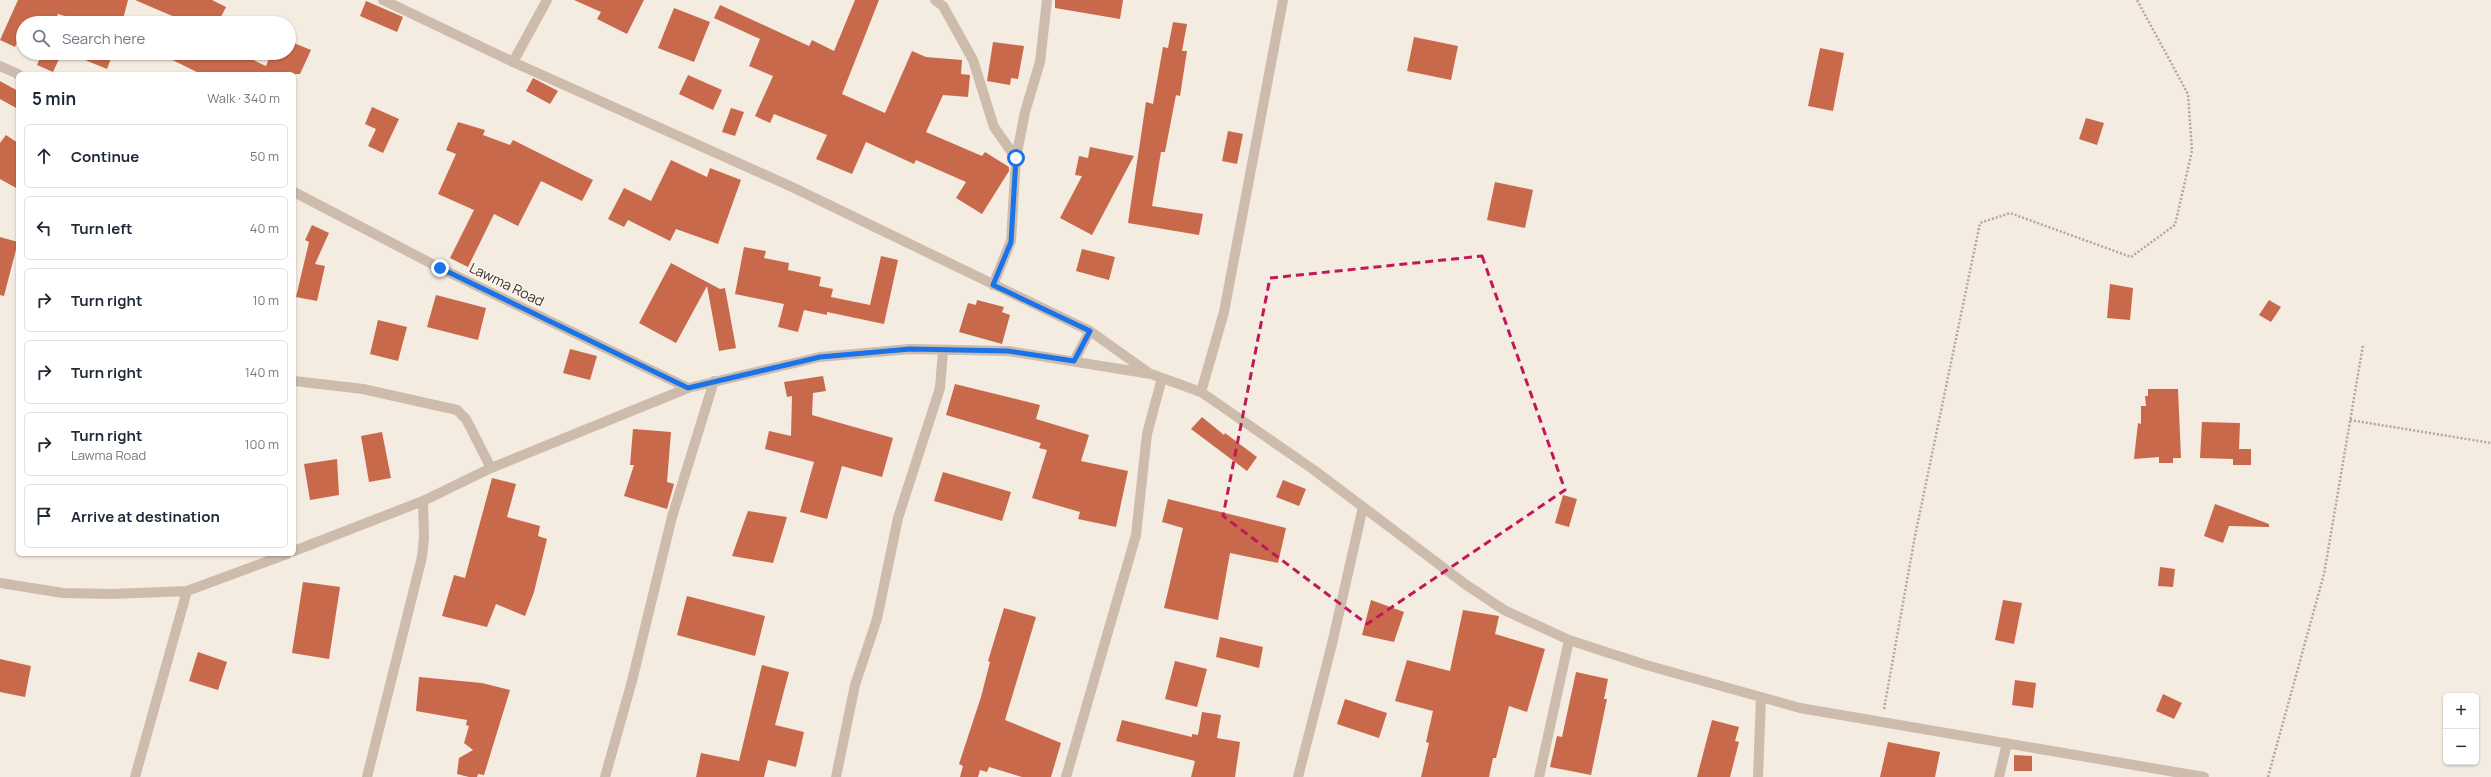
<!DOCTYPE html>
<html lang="en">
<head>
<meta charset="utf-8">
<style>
	:root { --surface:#fff; --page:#f6f6f7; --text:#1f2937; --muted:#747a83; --line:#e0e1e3 }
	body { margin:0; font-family:Manrope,sans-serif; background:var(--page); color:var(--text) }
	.controls { position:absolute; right:12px; bottom:12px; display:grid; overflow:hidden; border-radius:6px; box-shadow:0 1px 3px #0004 }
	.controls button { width:36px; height:36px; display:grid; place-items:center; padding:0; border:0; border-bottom:1px solid var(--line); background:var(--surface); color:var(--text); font:20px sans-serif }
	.stop { position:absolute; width:12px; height:12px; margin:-9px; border:3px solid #1a73e8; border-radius:50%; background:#fff }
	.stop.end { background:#1a73e8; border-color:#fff; box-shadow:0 1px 4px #0008 }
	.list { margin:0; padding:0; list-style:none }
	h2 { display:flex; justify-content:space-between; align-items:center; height:52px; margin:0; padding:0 16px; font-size:17px }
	h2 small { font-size:13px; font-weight:400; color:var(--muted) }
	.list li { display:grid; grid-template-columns:26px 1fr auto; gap:12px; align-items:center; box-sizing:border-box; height:64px; margin:0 8px 8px; padding:0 8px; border:1px solid var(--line); border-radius:6px }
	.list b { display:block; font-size:15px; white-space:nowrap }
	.list p { margin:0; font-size:13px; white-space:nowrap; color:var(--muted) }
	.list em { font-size:13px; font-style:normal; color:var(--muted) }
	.icon { flex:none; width:22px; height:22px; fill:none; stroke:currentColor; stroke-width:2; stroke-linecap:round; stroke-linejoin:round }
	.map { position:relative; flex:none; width:2491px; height:777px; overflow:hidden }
	.search { position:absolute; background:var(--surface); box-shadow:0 1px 3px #0004; left:16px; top:16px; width:280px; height:44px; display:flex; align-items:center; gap:10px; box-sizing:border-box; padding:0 14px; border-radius:22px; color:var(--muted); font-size:15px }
	.panel { position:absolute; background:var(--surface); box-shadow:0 1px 3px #0004; left:16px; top:72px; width:280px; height:484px; border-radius:6px }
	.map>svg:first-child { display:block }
</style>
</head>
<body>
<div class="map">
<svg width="2491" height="777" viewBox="0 0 2491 777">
	<rect width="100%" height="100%" fill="#f4ebe1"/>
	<path fill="#c8694b" d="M 18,0 L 128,0 L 122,23 L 88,23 L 58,14 L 54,23 L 23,23 L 23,29 L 15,47 L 0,40 Z
		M 135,0 L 212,0 L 226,7 L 218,23 L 174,23 L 177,18 Z
		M 574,0 L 644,0 L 627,34 L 597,19 L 601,12 Z
		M 855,0 L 879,0 L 842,94 L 885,113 L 912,51 L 926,57 L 962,60 L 961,74 L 970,75 L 968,97 L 943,95 L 926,132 L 982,156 L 985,152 L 1009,167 L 1009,171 L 982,214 L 956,198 L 966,182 L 916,160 L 914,164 L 866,142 L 852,174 L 816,159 L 827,135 L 774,114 L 770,123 L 755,116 L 773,76 L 749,66 L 760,39 L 714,18 L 720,5 L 809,46 L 812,40 L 834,51 Z
		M 1055,0 L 1123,0 L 1120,19 L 1055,8 Z
		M 366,1 L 403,17 L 397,32 L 360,16 Z
		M 674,8 L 710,22 L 694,62 L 658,48 Z
		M 1173,22 L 1187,24 L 1182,51 L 1187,51 L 1180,96 L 1176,95 L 1165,152 L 1161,152 L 1152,206 L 1203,214 L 1199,235 L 1128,223 L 1146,102 L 1153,104 L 1163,47 L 1168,48 Z
		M 1414,37 L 1458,46 L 1451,80 L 1407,71 Z
		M 289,41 L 311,50 L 300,74 L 201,74 L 158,53 L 238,53 L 266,66 L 271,53 L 289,53 Z
		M 993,42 L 1024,46 L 1018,79 L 1011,78 L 1010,85 L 987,81 Z
		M 1820,48 L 1844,53 L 1833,111 L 1808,106 Z
		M 42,53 L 59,59 L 53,72 L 37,65 Z
		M 68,53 L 113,53 L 107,69 Z
		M 688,75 L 722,90 L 713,110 L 679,94 Z
		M 533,78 L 558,91 L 550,104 L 526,91 Z
		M 0,81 L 18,91 L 18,109 L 0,99 Z
		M 372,107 L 399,119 L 383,153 L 368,146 L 376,129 L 365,124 Z
		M 731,108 L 744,112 L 735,136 L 722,132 Z
		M 2086,118 L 2104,123 L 2097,145 L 2079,139 Z
		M 458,122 L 485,130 L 483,135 L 510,145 L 513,140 L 593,180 L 582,201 L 541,181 L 518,226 L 494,214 L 468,267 L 450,258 L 474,210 L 438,194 L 456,154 L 446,150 Z
		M 1228,131 L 1243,134 L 1237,164 L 1222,161 Z
		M 6,135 L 18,143 L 18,189 L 0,179 L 0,143 Z
		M 1090,147 L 1134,156 L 1092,235 L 1060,218 L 1082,176 L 1075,175 L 1079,156 L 1088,158 Z
		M 671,160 L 707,177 L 710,168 L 741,180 L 718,244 L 676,229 L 670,241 L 628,220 L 624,227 L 608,219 L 624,188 L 651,201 Z
		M 1495,182 L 1533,190 L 1525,228 L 1487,220 Z
		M 312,225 L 329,233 L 315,264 L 325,266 L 317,301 L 296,297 L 309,242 L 305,240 Z
		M 0,237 L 18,242 L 4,296 L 0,295 Z
		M 744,247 L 766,251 L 764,258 L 789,263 L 788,270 L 821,277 L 819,286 L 833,289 L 831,297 L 870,305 L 881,256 L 898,260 L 884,324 L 827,312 L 827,315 L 804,310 L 798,332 L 778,327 L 784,304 L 735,294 Z
		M 1082,249 L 1115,257 L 1109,280 L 1076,271 Z
		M 671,263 L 720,289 L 725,288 L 736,348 L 719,351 L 707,286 L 676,343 L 639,323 Z
		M 2110,284 L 2133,288 L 2130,320 L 2107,318 Z
		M 436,295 L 486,308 L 478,340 L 427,327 Z
		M 977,300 L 1004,307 L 1002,312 L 1010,315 L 1002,344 L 959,332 L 968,303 L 976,305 Z
		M 2269,300 L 2281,307 L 2271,322 L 2259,315 Z
		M 378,320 L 407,327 L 398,361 L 370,354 Z
		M 570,349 L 597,356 L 590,380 L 563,373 Z
		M 823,376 L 826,391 L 813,393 L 812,415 L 893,438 L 882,477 L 842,466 L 827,519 L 800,512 L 814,462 L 765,449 L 769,431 L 791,436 L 792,396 L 787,397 L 784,382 Z
		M 955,384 L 1040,405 L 1036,419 L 1089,435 L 1081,461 L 1128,471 L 1116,527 L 1078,519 L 1080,512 L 1032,498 L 1047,450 L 1039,448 L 1041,443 L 946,415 Z
		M 2148,389 L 2178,389 L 2181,458 L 2173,458 L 2173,463 L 2159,463 L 2159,457 L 2134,459 L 2138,423 L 2141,424 L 2141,406 L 2146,406 L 2145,396 L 2148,396 Z
		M 1202,417 L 1224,435 L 1225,433 L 1257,457 L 1247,471 L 1191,429 Z
		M 2202,422 L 2240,423 L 2239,449 L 2251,449 L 2251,465 L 2233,465 L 2233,459 L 2200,458 Z
		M 633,429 L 671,432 L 667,482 L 674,484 L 667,509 L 624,496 L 634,465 L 630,465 Z
		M 382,432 L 391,478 L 369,482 L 361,436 Z
		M 337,459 L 339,495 L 310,500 L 304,464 Z
		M 943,472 L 1011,492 L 1002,521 L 934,501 Z
		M 492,478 L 516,484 L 507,517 L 540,526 L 538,536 L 547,539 L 534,592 L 525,616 L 496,604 L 487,627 L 442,616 L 454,575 L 465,578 Z
		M 1283,480 L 1306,489 L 1299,506 L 1276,497 Z
		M 1563,495 L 1577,499 L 1569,527 L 1555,523 Z
		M 1168,499 L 1286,528 L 1278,563 L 1230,553 L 1218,620 L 1164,608 L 1183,528 L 1162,522 Z
		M 2215,504 L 2269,524 L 2269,527 L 2229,526 L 2223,543 L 2204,536 Z
		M 748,511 L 787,517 L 773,563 L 732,556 Z
		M 2160,567 L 2175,569 L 2173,587 L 2158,586 Z
		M 303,582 L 340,587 L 329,659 L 292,653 Z
		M 687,596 L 765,616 L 755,656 L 677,635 Z
		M 1371,600 L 1404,612 L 1394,642 L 1362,635 Z
		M 2003,600 L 2022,603 L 2014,644 L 1995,640 Z
		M 1004,608 L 1036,617 L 1005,720 L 1061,743 L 1051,777 L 1022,777 L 989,767 L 987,772 L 980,770 L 978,777 L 960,777 L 963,766 L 959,764 L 981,697 L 990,662 L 988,661 Z
		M 1463,610 L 1499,616 L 1495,634 L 1545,649 L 1527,712 L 1509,706 L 1496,758 L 1493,758 L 1489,777 L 1421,777 L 1429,743 L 1426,742 L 1433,711 L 1395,701 L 1407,660 L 1450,671 Z
		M 1220,637 L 1263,647 L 1259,668 L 1216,657 Z
		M 198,652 L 227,662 L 218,690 L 189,681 Z
		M 0,659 L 31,666 L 25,697 L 0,692 Z
		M 1175,661 L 1207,669 L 1197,707 L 1165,699 Z
		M 762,665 L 789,672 L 775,725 L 804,732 L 796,767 L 768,760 L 764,777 L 696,777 L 701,753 L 739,761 Z
		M 1576,672 L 1608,679 L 1604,699 L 1607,699 L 1591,775 L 1550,767 L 1557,736 L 1562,737 Z
		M 419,677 L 482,683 L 510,690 L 484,775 L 478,774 L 477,777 L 469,777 L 457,774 L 459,758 L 473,750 L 464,743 L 469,726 L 466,725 L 467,720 L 416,711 Z
		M 2015,680 L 2036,683 L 2033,708 L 2012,705 Z
		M 2163,694 L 2182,703 L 2174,719 L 2156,711 Z
		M 1345,699 L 1387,713 L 1379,738 L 1337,724 Z
		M 1202,712 L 1221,715 L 1217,738 L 1240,742 L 1235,777 L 1191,777 L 1195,761 L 1116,741 L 1122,720 L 1192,737 L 1192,734 L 1198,735 Z
		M 1712,720 L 1739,727 L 1735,741 L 1739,742 L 1730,777 L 1697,777 Z
		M 1888,742 L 1940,752 L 1935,777 L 1880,777 Z
		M 2014,755 L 2032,756 L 2032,771 L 2014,771 Z"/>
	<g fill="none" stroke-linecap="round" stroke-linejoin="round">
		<path stroke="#b9a596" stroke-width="2.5" stroke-dasharray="2 2" stroke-linecap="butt" d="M 2350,420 L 2491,443
			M 1884,709 L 1915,536 L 1980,223 L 2010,213 L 2131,257 L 2175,225 L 2192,151 L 2188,94 L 2137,0
			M 2268,777 L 2324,574 L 2363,345"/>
		<path stroke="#cdbbac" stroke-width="10" d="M 383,0 L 513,62 L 792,187 L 1090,331 L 1149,373
			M 935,0 L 943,6 L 973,60 L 994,127 L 1016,158
			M 513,62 L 547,0
			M 0,66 L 18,74
			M 294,192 L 440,268 L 688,388
			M 993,285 L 1011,241 L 1016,158 L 1025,112 L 1040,62 L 1047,0
			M 1074,361 L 1090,331
			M 294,381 L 363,389 L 457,410 L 466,419 L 491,468
			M 1201,392 L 1224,312 L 1283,0
			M 294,551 L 423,501 L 491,468 L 688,388 L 820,357 L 910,349 L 1008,351 L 1151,374 L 1201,392 L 1314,470 L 1465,584 L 1504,610 L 1569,640 L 1646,665 L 1800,708 L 2204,777
			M 0,583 L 63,593 L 112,594 L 187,591 L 287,554
			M 135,777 L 187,591
			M 367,777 L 422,557 L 424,538 L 423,501
			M 605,777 L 632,681 L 672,517 L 714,381
			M 836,777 L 855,685 L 877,619 L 898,518 L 940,388 L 943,350
			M 1066,777 L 1136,535 L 1147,434 L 1162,378
			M 1298,777 L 1332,644 L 1363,507
			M 1539,777 L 1569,640
			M 1758,777 L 1761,697
			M 1999,777 L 2007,743"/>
	</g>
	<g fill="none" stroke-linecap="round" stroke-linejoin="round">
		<path stroke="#1a73e8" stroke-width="5" d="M 440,268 L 688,388 L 820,357 L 910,349 L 1008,351 L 1074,361 L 1090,331 L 993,285 L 1011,242 L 1016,158"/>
	</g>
	<path fill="none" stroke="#c2185b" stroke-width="3" stroke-dasharray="8 5" stroke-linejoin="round" d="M 1482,256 L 1565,490 L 1367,624 L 1223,516 L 1270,278 Z"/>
	<g text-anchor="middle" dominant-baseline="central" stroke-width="3.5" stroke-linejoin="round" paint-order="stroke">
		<g font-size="14" fill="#3b302b" stroke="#fbf5ee">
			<text transform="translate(507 284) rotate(26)">Lawma Road</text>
		</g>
	</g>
</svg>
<div class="controls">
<button>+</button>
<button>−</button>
</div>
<div class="stop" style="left:1016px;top:158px"></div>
<div class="stop end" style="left:440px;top:268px"></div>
<div class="search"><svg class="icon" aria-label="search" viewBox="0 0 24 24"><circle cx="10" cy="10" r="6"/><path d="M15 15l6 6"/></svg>Search here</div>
<section class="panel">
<h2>5 min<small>Walk · 340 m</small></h2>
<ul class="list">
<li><svg class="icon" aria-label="ahead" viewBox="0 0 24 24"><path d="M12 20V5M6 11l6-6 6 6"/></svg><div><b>Continue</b></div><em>50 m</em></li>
<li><svg class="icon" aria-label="left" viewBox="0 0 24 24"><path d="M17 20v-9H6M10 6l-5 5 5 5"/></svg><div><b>Turn left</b></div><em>40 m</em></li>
<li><svg class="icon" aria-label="right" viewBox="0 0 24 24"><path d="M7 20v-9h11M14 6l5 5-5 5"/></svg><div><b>Turn right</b></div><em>10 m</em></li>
<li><svg class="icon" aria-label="right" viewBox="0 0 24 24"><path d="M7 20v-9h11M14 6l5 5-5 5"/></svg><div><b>Turn right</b></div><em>140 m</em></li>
<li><svg class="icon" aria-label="right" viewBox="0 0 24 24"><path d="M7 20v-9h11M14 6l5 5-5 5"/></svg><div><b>Turn right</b><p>Lawma Road</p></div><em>100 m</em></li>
<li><svg class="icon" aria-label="arrive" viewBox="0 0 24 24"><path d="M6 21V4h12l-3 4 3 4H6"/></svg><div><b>Arrive at destination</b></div></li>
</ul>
</section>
</div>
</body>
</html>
